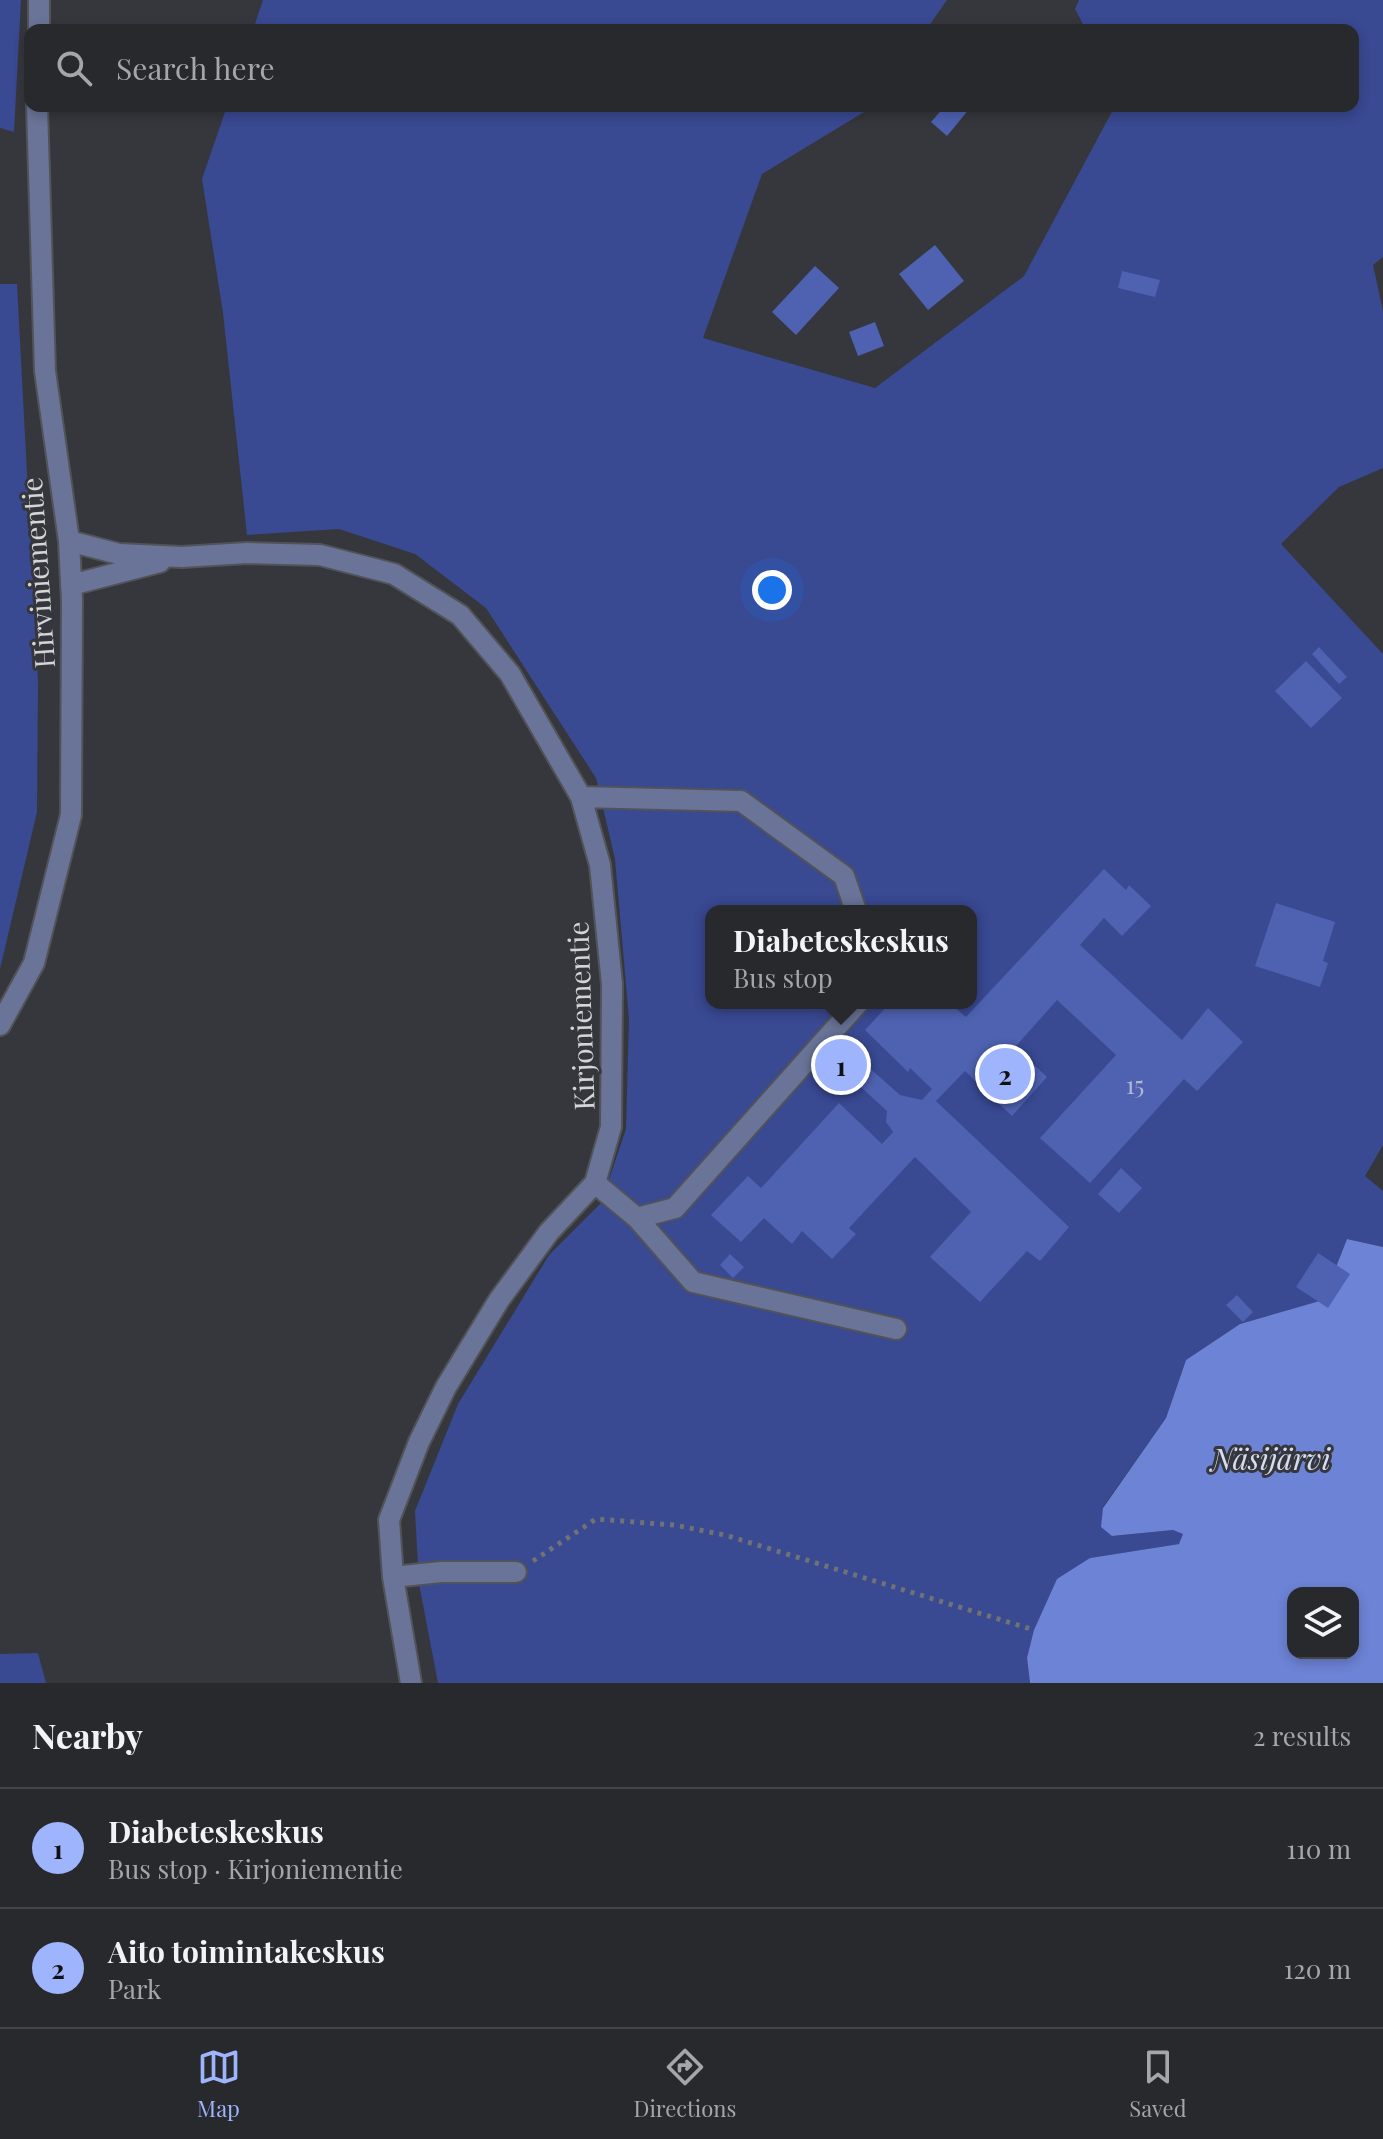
<!DOCTYPE html>
<html lang="en">
<head>
<meta charset="utf-8">
<style>
	:root { --surface:#28292d; --page:#303135; --text:#f1f3f6; --muted:#a5a6aa; --line:#444549; --accent:#9eb4fd }
	body { margin:0; font-family:"Playfair Display",serif; background:var(--page); color:var(--text) }
	.controls { position:absolute; right:24px; bottom:24px; display:grid; overflow:hidden; border-radius:16px; box-shadow:0 4px 12px #0003 }
	.controls button { width:72px; height:72px; display:grid; place-items:center; padding:0; border:0; border-bottom:2px solid var(--line); background:var(--surface); color:var(--text); font:40px sans-serif }
	.you { position:absolute; left:772px; top:590px; width:28px; height:28px; margin:-20px; border:6px solid #fff; border-radius:50%; background:#1a73e8; box-shadow:0 0 0 12px #1a73e833 }
	.badge { display:grid; place-items:center; width:52px; height:52px; border-radius:50%; background:var(--accent); color:#111; font-size:26px; font-weight:700 }
	.pin { position:absolute; translate:-50% -50%; border:4px solid #fff; box-shadow:0 2px 8px #0006 }
	.popup { position:absolute; left:705px; top:905px; width:272px; height:104px; box-sizing:border-box; display:grid; place-content:center; border-radius:16px; background:var(--surface); filter:drop-shadow(0 2px 6px #0005); font-size:26px; white-space:nowrap; color:var(--muted) }
	.popup b { font-size:30px; color:var(--text) }
	.popup::after { content:''; position:absolute; left:50%; top:100%; margin-left:-16px; border:16px solid transparent; border-top-color:var(--surface) }
	.list { margin:0; padding:0; list-style:none }
	h2 { display:flex; justify-content:space-between; align-items:center; height:104px; margin:0; padding:0 32px; font-size:34px }
	h2 small { font-size:26px; font-weight:400; color:var(--muted) }
	.list li { display:grid; grid-template-columns:52px 1fr auto; gap:24px; align-items:center; box-sizing:border-box; height:120px; padding:0 32px; border-top:2px solid var(--line) }
	.list b { display:block; font-size:30px; white-space:nowrap }
	.list p { margin:0; font-size:26px; white-space:nowrap; color:var(--muted) }
	.list em { font-size:26px; font-style:normal; color:var(--muted) }
	.icon { flex:none; width:44px; height:44px; fill:none; stroke:currentColor; stroke-width:2; stroke-linecap:round; stroke-linejoin:round }
	.map { position:relative; flex:none; width:1383px; height:1683px; overflow:hidden }
	.search { position:absolute; background:var(--surface); box-shadow:0 4px 12px #0003; left:24px; right:24px; top:24px; height:88px; display:flex; align-items:center; gap:20px; box-sizing:border-box; padding:0 28px; border-radius:16px; color:var(--muted); font-size:30px }
	.sheet { height:344px; background:var(--surface) }
	nav { display:flex; justify-content:space-around; align-items:center; box-sizing:border-box; height:112px; border-top:2px solid var(--line); background:var(--surface); font-size:22px; color:var(--muted) }
	nav a { display:grid; justify-items:center; gap:4px }
	nav .on { color:var(--accent) }
	.map>svg:first-child { display:block }
</style>
</head>
<body>
<div class="map">
<svg width="1383" height="1683" viewBox="0 0 1383 1683">
	<rect width="100%" height="100%" fill="#35373c"/>
	<path fill="#394992" fill-rule="evenodd" d="M 0,0 L 21,0 L 14,132 L 0,128 Z
		M 263,0 L 947,0 L 926,30 L 253,30 Z
		M 1079,0 L 1383,0 L 1383,257 L 1373,265 L 1383,311 L 1383,468 L 1339,487 L 1281,544 L 1383,654 L 1383,1145 L 1365,1176 L 1383,1191 L 1383,1247 L 1347,1239 L 1323,1300 L 1240,1324 L 1186,1360 L 1166,1418 L 1103,1507 L 1113,1536 L 1173,1530 L 1184,1534 L 1179,1544 L 1090,1558 L 1027,1658 L 1030,1683 L 438,1683 L 419,1584 L 415,1511 L 458,1404 L 549,1255 L 601,1203 L 626,1129 L 629,1019 L 615,859 L 596,778 L 486,608 L 415,554 L 339,529 L 247,535 L 223,313 L 202,179 L 227,106 L 871,106 L 869,109 L 762,174 L 703,338 L 875,388 L 1024,276 L 1115,106 L 1353,106 L 1353,30 L 1086,30 L 1075,9 ZM 711,911 L 971,911 L 971,1003 L 711,1003 Z
		M 0,284 L 17,284 L 38,681 L 37,812 L 0,969 Z
		M 38,1653 L 46,1683 L 0,1683 L 0,1654 Z"/>
	<path fill="#6d83d5" fill-rule="evenodd" d="M 1347,1239 L 1383,1247 L 1383,1683 L 1030,1683 L 1027,1658 L 1034,1630 L 1057,1579 L 1090,1558 L 1179,1544 L 1183,1534 L 1173,1530 L 1112,1536 L 1101,1527 L 1103,1508 L 1166,1418 L 1186,1360 L 1240,1324 L 1323,1300 ZM 1293,1593 L 1353,1593 L 1353,1653 L 1293,1653 Z"/>
	<path fill="#4e62b1" d="M 945,106 L 968,106 L 970,108 L 947,136 L 931,122 Z
		M 935,245 L 964,281 L 928,310 L 899,274 Z
		M 815,266 L 839,288 L 796,335 L 772,312 Z
		M 1122,271 L 1160,280 L 1155,297 L 1118,288 Z
		M 875,322 L 884,346 L 858,356 L 849,332 Z
		M 1319,647 L 1347,677 L 1339,684 L 1312,654 Z
		M 1306,661 L 1342,698 L 1311,728 L 1275,691 Z
		M 1104,869 L 1126,890 L 1129,885 L 1151,906 L 1122,936 L 1104,918 L 1080,945 L 1182,1040 L 1208,1008 L 1243,1042 L 1197,1091 L 1184,1079 L 1090,1183 L 1040,1138 L 1116,1055 L 1057,1000 L 1015,1047 L 1047,1077 L 1012,1116 L 965,1071 L 936,1101 L 1069,1227 L 1040,1261 L 1027,1251 L 980,1302 L 930,1257 L 971,1212 L 915,1157 L 849,1228 L 856,1234 L 832,1259 L 802,1231 L 792,1244 L 764,1218 L 741,1242 L 711,1215 L 748,1176 L 761,1188 L 839,1103 L 882,1144 L 893,1132 L 886,1122 L 887,1111 L 852,1079 L 866,1065 L 900,1095 L 922,1100 L 932,1089 L 910,1068 L 908,1072 L 865,1030 L 890,1003 L 953,1003 L 952,1005 L 966,1017 Z
		M 1276,903 L 1335,922 L 1323,961 L 1328,963 L 1320,987 L 1255,966 Z
		M 1121,1168 L 1142,1188 L 1119,1213 L 1098,1194 Z
		M 1318,1253 L 1350,1274 L 1328,1308 L 1296,1287 Z
		M 730,1254 L 744,1267 L 733,1278 L 720,1265 Z
		M 1237,1295 L 1253,1312 L 1243,1322 L 1226,1305 Z"/>
	<g fill="none" stroke-linecap="round" stroke-linejoin="round">
		<g stroke="#525358" stroke-width="24">
			<path id="minor" d="M 39,30 L 39,0
				M 69,541 L 119,554 L 182,557 L 247,553 L 320,555 L 394,574 L 460,615 L 510,674 L 581,797 L 600,865 L 612,984 L 611,1127 L 595,1183 L 549,1232 L 499,1300 L 446,1387 L 419,1442 L 389,1520 L 393,1577 L 411,1683
				M 71,585 L 160,562
				M 581,797 L 741,801 L 844,876 L 856,911
				M 0,1025 L 34,963 L 71,815 L 72,601 L 69,541 L 45,371 L 37,106
				M 595,1183 L 637,1218 L 675,1208 L 858,1003
				M 637,1218 L 693,1282 L 896,1329
				M 393,1577 L 441,1572 L 516,1572"/>
		</g>
		<path stroke="#707276" stroke-width="5" stroke-dasharray="4 6" stroke-linecap="butt" d="M 533,1561 L 596,1519 L 674,1525 L 725,1535 L 1034,1630"/>
		<use href="#minor" stroke="#697498" stroke-width="20"/>
	</g>
	<g text-anchor="middle" dominant-baseline="central" stroke-width="6" stroke-linejoin="round" paint-order="stroke">
		<g font-size="24" fill="#b2b8ce">
			<text x="1135" y="1084">15</text>
		</g>
		<g font-size="28" fill="#d4d5d8" stroke="#35373c">
			<text transform="translate(37 573) rotate(-94)">Hirviniementie</text>
			<text transform="translate(580 1016) rotate(-92)">Kirjoniementie</text>
		</g>
		<g font-size="30" font-style="italic" fill="#d5ddf3" stroke="#35373c">
			<text x="1271" y="1458">Näsijärvi</text>
		</g>
	</g>
</svg>
<div class="controls">
<button><svg class="icon" aria-label="layers" viewBox="0 0 24 24"><path d="M12 4l9 5-9 5-9-5zM3 14l9 5 9-5"/></svg></button>
</div>
<div class="you"></div>
<div class="pin badge" style="left:841px;top:1065px">1</div>
<div class="popup"><b>Diabeteskeskus</b>Bus stop</div>
<div class="pin badge" style="left:1005px;top:1074px">2</div>
<div class="search"><svg class="icon" aria-label="search" viewBox="0 0 24 24"><circle cx="10" cy="10" r="6"/><path d="M15 15l6 6"/></svg>Search here</div>
</div>
<section class="sheet">
<h2>Nearby<small>2 results</small></h2>
<ul class="list">
<li><span class="badge">1</span><div><b>Diabeteskeskus</b><p>Bus stop · Kirjoniementie</p></div><em>110 m</em></li>
<li><span class="badge">2</span><div><b>Aito toimintakeskus</b><p>Park</p></div><em>120 m</em></li>
</ul>
</section>
<nav>
<a class="on"><svg class="icon" aria-label="map" viewBox="0 0 24 24"><path d="M3 6l6-2 6 2 6-2v14l-6 2-6-2-6 2zM9 4v14M15 6v14"/></svg>Map</a>
<a><svg class="icon" aria-label="directions" viewBox="0 0 24 24"><path d="M12 3l9 9-9 9-9-9zM9 14v-3h6M13 9l2 2-2 2"/></svg>Directions</a>
<a><svg class="icon" aria-label="saved" viewBox="0 0 24 24"><path d="M7 4h10v16l-5-4-5 4z"/></svg>Saved</a>
</nav>
</body>
</html>
